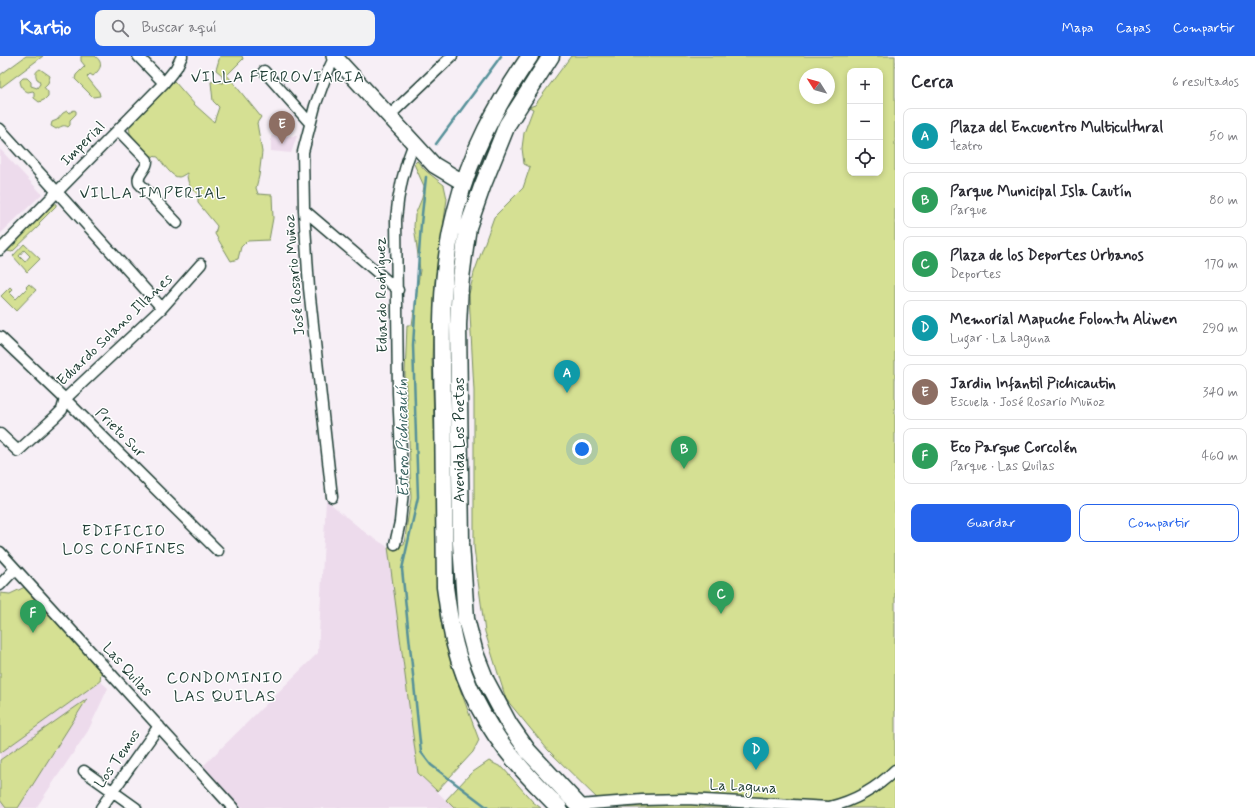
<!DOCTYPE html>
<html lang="es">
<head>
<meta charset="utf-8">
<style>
	:root { --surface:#fff; --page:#f2f2f3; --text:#2b2b33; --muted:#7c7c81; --line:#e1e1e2; --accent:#2563eb }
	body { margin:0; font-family:Mynerve,sans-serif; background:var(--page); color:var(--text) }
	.controls { position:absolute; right:12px; top:12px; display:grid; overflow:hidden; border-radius:8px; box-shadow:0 2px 6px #0003 }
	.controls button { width:36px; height:36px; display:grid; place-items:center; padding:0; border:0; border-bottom:1px solid var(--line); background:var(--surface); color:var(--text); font:20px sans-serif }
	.compass { position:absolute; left:799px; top:12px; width:36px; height:36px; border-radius:50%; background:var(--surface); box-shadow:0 2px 6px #0003; rotate:307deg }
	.you { position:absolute; left:582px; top:393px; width:14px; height:14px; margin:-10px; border:3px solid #fff; border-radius:50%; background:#1a73e8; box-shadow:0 0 0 6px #1a73e833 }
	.badge { display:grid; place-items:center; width:26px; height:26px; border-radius:50%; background:var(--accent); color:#fff; font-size:13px; font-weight:700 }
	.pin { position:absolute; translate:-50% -33px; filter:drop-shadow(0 1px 2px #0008) }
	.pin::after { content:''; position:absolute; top:21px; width:14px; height:12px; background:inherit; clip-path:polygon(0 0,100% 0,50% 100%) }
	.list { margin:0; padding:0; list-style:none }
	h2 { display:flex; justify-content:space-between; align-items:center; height:52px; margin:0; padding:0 16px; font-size:17px }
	h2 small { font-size:13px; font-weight:400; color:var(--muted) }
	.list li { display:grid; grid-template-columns:26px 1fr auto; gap:12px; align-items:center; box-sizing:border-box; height:56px; margin:0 8px 8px; padding:0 8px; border:1px solid var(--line); border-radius:8px }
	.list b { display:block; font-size:15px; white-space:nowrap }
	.list p { margin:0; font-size:13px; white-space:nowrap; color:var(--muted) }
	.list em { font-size:13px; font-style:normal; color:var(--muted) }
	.actions { display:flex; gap:8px; padding:12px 16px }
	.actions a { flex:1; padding:9px 0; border:1px solid var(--accent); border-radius:8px; text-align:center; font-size:14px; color:var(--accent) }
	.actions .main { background:var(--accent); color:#fff }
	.icon { flex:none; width:22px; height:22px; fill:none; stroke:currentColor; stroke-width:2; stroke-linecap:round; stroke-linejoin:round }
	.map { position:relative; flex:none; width:895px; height:752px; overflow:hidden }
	header { display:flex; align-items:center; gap:24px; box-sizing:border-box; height:56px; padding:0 20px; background:var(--accent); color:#fff }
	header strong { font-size:19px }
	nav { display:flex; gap:22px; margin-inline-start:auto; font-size:14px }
	.search { width:280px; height:36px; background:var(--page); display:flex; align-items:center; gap:10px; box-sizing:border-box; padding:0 14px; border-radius:8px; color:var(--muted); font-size:15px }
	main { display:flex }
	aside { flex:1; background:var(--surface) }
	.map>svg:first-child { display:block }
</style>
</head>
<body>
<header>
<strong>Kartio</strong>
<div class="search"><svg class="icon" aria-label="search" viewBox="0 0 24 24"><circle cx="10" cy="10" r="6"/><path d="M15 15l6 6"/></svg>Buscar aquí</div>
<nav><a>Mapa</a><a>Capas</a><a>Compartir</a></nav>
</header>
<main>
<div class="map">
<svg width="895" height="752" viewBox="0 0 895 752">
	<rect width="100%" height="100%" fill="#f7eff6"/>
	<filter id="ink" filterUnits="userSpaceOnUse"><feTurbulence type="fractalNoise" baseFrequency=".025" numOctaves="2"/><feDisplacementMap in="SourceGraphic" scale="8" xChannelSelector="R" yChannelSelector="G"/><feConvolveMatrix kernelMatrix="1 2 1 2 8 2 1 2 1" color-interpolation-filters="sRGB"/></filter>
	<g filter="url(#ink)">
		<path fill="#eddbec" d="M 271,80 L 297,80 L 291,97 L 271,95 Z
			M 0,93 L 42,138 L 0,178 Z
			M 326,444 L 367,478 L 388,491 L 418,717 L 454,752 L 241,752 L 203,710 L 318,597 Z
			M 100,625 L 108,632 L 88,675 L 36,752 L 0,752 L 0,697 Z"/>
		<path fill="#d5e093" stroke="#7a8e64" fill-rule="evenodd" d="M 26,0 L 43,0 L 0,32 L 0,19 Z
			M 81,0 L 95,0 C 104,7 101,13 93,20 L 90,18 L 87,21 L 99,36 L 100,40 L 93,41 L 75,23 L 76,19 L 85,10 L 81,5 Z
			M 220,0 L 242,0 L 243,3 L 227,19 L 261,61 L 257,67 L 262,96 L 259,120 L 256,132 L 258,138 L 272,139 L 273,162 L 269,184 L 247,185 L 241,191 L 238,203 L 231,205 L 215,178 L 217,170 L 198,147 L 198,138 C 190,133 187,126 187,117 C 185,118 181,121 179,121 C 172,122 162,106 158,101 L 152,100 L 148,102 L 130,77 L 129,70 L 139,59 L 174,25 L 195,49 L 214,66 L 219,51 L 213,45 L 211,26 L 215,25 L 223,27 L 222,19 L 216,14 Z
			M 571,0 L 895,0 L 895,752 L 607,752 L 548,694 L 506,643 L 485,576 L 478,525 L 474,491 L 474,335 L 469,238 L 474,217 L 494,161 L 523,132 L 530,111 L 524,108 L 522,92 L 524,77 L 533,53 L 529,51 L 535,49 ZM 850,15 L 880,15 L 880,117 L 850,117 ZM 805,18 L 829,18 L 829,42 L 805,42 Z
			M 40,13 L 50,20 L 48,27 L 44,31 L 48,36 L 48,40 L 44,44 L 39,46 L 34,42 L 34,36 L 33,35 L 28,36 C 23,34 21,31 20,25 L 23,22 L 27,22 L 31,26 L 31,30 L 37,32 L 40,28 L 39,24 L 37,23 C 35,18 35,16 40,13 Z
			M 74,54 L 76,55 L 76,58 L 70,64 L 70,69 L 68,71 C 63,68 61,71 56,73 L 51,70 L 52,66 L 57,64 L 63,57 L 67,55 L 69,57 Z
			M 417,105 L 426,115 L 444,129 L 447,143 L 435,226 L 432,303 L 435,396 L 437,513 L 440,562 L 457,625 L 479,684 L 473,696 L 437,735 L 418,717 L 388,491 L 404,488 L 411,442 L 409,382 L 405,318 L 407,269 L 412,269 L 420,214 L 414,170 L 415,159 L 422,142 L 424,130 L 414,108 Z
			M 53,147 L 56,148 L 56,150 L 39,167 L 40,169 L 12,196 L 7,195 L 7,193 Z
			M 24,188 L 40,203 L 27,216 L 13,200 ZM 24,194 L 30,200 L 25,206 L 19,200 Z
			M 29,228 L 36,234 L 16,255 L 1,240 L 10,231 L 12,233 L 9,236 L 16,243 L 27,232 L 26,231 Z
			M 25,531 L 101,616 L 100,625 L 0,697 L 0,537 L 10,538 Z
			M 87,643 L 18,752 L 6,752 L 0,744 L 0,704 Z
			M 489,705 L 503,712 L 533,746 L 541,752 L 454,752 L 446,744 L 470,718 Z"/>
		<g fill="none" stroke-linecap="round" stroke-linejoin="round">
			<path stroke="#579199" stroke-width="2.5" d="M 436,88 L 501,0
				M 426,121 L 421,168 L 413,289 L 418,441 L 402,513 L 421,696 L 431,709 L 488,752"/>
			<g stroke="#1f3d34" stroke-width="13">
				<path id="street" d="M 138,0 L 164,27
					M 264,15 L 310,67
					M 389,60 L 452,0
					M 0,73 L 162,252
					M 118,74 L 147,104 C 148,114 136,117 139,127 L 177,167
					M 304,154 L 398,234
					M 0,194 L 164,27 L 176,12 L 182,0
					M 0,281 L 65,343 L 218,495
					M 0,378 L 18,395 L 55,361 L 62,354 L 65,343 L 162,252 L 201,208
					M 332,441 L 309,232 L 304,154 L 303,96 L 315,50 L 327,17 L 335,0
					M 395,488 L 400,466 L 403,435 L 398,337 L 396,163 C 398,137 404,111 414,87
					M 0,496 L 233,752
					M 0,529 L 15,513
					M 84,715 L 136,752
					M 579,749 L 642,744 L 687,743 L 829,751 C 855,745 876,733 895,714
					M 101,752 L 159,670"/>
			</g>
			<g stroke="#1f3d34" stroke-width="18">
				<path id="secondary" d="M 334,0 L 434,109 L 464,127"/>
			</g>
			<g stroke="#1f3d34" stroke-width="19">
				<path id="primary" d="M 530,0 C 497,48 470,97 456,154 C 439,220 441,286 443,353 C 444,412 444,472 445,531 C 448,551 450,570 455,589 C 466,632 488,673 517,707 C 530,723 545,737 559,752
					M 551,0 L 507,69 L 482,131 L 468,171 L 465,191 L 460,230 L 458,269 L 461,487 L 466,563 L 475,597 L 486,625 L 509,668 L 528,695 L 581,752"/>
			</g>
			<use href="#street" stroke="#fff" stroke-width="10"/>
			<use href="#secondary" stroke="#fff" stroke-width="15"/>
			<use href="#primary" stroke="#fff" stroke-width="16"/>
		</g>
	</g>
	<g text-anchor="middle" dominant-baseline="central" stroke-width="3" stroke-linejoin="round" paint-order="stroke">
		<g font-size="15" fill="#1f3d34" stroke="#fff">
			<text transform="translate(83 88) rotate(-45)">Imperial</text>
			<text transform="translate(295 219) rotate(-95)">José Rosario Muñoz</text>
			<text transform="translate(382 239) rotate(-91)">Eduardo Rodríguez</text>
			<text transform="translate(115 274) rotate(-44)">Eduardo Solano Illanes</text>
			<text transform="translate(120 377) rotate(45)">Prieto Sur</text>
			<text transform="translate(460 384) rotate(-90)">Avenida Los Poetas</text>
			<text transform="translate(127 614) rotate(48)">Las Quilas</text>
			<text transform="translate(118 703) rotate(-55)">Los Temos</text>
			<text transform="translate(743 731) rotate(3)">La Laguna</text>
		</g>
		<g font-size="16" letter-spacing="1" fill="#1f3d34" stroke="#fff">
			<text x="278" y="21">VILLA FERROVIARIA</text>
			<text x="153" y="137">VILLA IMPERIAL</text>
			<text x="124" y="475">EDIFICIO<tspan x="124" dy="18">LOS CONFINES</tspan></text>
			<text x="225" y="622">CONDOMINIO<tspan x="225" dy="18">LAS QUILAS</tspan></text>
		</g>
		<g font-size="16" font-style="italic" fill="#36605e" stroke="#fff">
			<text transform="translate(403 382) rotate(-91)">Estero Pichicautín</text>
		</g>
	</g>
</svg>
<div class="controls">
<button>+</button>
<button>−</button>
<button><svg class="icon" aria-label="locate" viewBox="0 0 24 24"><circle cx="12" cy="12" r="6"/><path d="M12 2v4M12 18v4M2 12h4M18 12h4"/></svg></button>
</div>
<svg class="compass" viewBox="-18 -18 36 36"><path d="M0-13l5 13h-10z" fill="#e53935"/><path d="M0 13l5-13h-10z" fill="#7c7c81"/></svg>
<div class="you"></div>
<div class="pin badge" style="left:567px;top:337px;background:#0f9aa8">A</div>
<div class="pin badge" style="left:684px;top:413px;background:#2e9e5b">B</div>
<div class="pin badge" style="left:721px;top:558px;background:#2e9e5b">C</div>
<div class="pin badge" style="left:756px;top:714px;background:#0f9aa8">D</div>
<div class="pin badge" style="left:282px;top:88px;background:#8d6e63">E</div>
<div class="pin badge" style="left:33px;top:577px;background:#2e9e5b">F</div>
</div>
<aside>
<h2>Cerca<small>6 resultados</small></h2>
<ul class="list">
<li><span class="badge" style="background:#0f9aa8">A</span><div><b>Plaza del Encuentro Multicultural</b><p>Teatro</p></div><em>50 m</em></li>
<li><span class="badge" style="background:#2e9e5b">B</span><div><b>Parque Municipal Isla Cautín</b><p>Parque</p></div><em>80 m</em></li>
<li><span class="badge" style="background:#2e9e5b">C</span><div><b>Plaza de los Deportes Urbanos</b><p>Deportes</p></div><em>170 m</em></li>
<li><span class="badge" style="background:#0f9aa8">D</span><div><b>Memorial Mapuche Folontu Aliwen</b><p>Lugar · La Laguna</p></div><em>290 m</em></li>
<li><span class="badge" style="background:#8d6e63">E</span><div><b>Jardin Infantil Pichicautin</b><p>Escuela · José Rosario Muñoz</p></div><em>340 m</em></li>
<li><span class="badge" style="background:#2e9e5b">F</span><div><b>Eco Parque Corcolén</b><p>Parque · Las Quilas</p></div><em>460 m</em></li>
</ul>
<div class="actions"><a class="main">Guardar</a><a>Compartir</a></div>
</aside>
</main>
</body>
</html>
